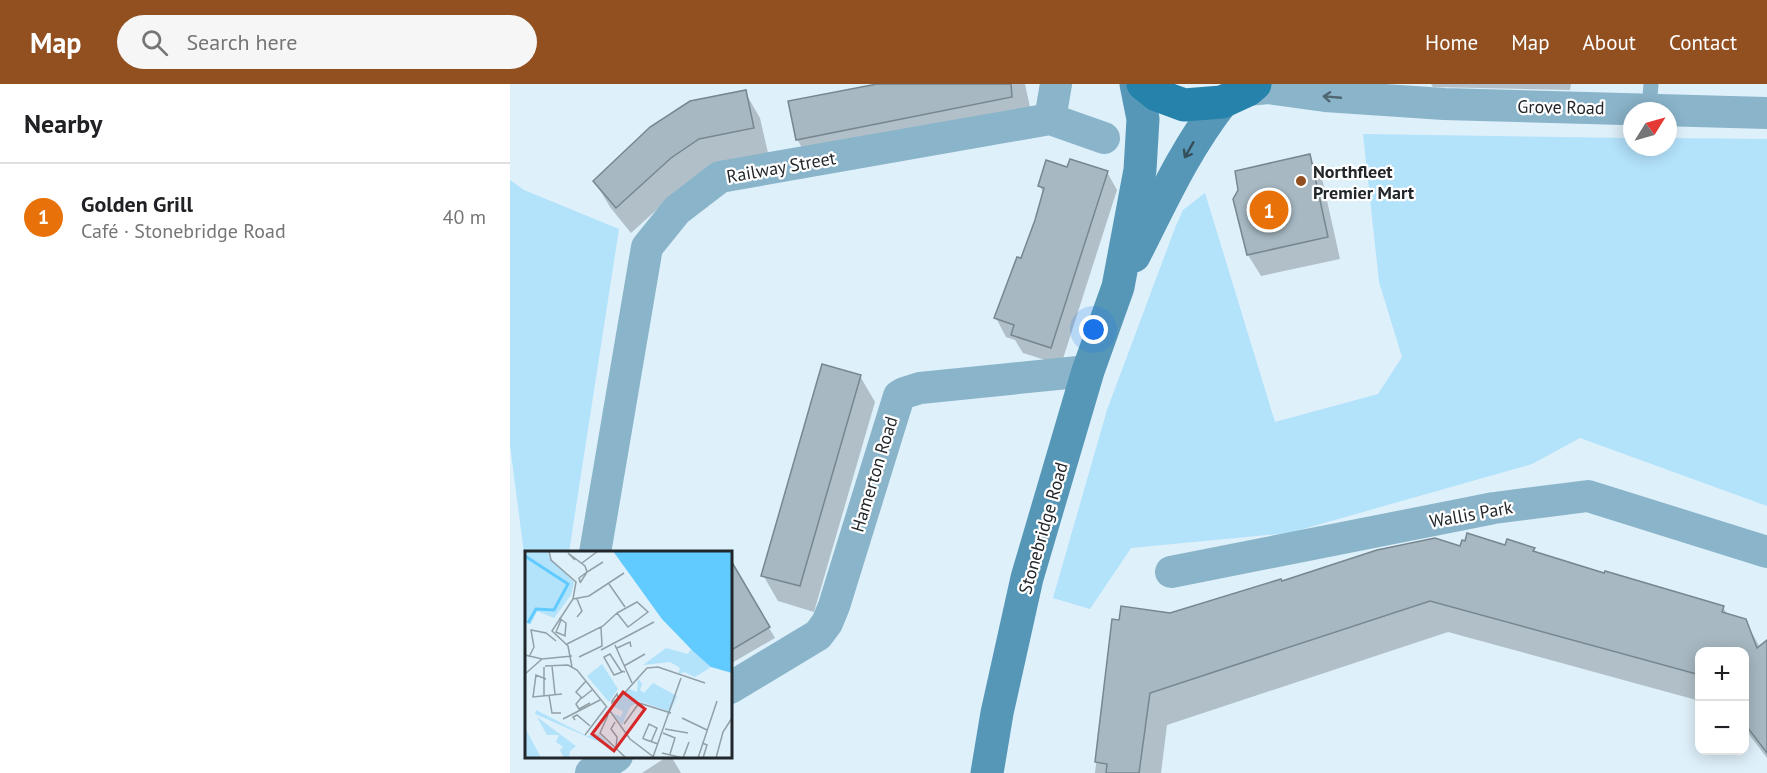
<!DOCTYPE html>
<html lang="en">
<head>
<meta charset="utf-8">
<style>
	:root { --surface:#fff; --page:#f6f6f6; --text:#202124; --muted:#757577; --line:#e0e0e0; --accent:#924f20 }
	body { margin:0; font-family:"PT Sans",sans-serif; background:var(--page); color:var(--text) }
	.controls { position:absolute; right:18px; bottom:18px; display:grid; overflow:hidden; border-radius:12px; box-shadow:0 3px 15px #0003 }
	.controls button { width:54px; height:54px; display:grid; place-items:center; padding:0; border:0; border-bottom:2px solid var(--line); background:var(--surface); color:var(--text); font:30px sans-serif }
	.compass { position:absolute; left:1113px; top:18px; width:54px; height:54px; border-radius:50%; background:var(--surface); box-shadow:0 3px 15px #0003; rotate:53deg }
	.you { position:absolute; left:584px; top:246px; width:21px; height:21px; margin:-15px; border:4px solid #fff; border-radius:50%; background:#1a73e8; box-shadow:0 0 0 9px #1a73e833 }
	.badge { display:grid; place-items:center; width:39px; height:39px; border-radius:50%; background:var(--accent); color:#fff; font-size:20px; font-weight:700 }
	.pin { position:absolute; translate:-50% -50%; border:3px solid #fff; box-shadow:0 2px 6px #0006 }
	.list { margin:0; padding:0; list-style:none }
	h2 { display:flex; justify-content:space-between; align-items:center; height:78px; margin:0; padding:0 24px; font-size:26px }
	h2 small { font-size:20px; font-weight:400; color:var(--muted) }
	.list li { display:grid; grid-template-columns:39px 1fr auto; gap:18px; align-items:center; box-sizing:border-box; height:108px; padding:0 24px; border-top:2px solid var(--line) }
	.list b { display:block; font-size:22px; white-space:nowrap }
	.list p { margin:0; font-size:20px; white-space:nowrap; color:var(--muted) }
	.list em { font-size:20px; font-style:normal; color:var(--muted) }
	.icon { flex:none; width:33px; height:33px; fill:none; stroke:currentColor; stroke-width:2; stroke-linecap:round; stroke-linejoin:round }
	.map { position:relative; flex:none; width:1257px; height:689px; overflow:hidden }
	header { display:flex; align-items:center; gap:36px; box-sizing:border-box; height:84px; padding:0 30px; background:var(--accent); color:#fff }
	header strong { font-size:28px }
	nav { display:flex; gap:33px; margin-inline-start:auto; font-size:21px }
	.search { width:420px; height:54px; background:var(--page); display:flex; align-items:center; gap:15px; box-sizing:border-box; padding:0 21px; border-radius:33px; color:var(--muted); font-size:22px }
	main { display:flex }
	aside { flex:1; background:var(--surface) }
	.map>svg:first-child { display:block }
</style>
</head>
<body>
<header>
<strong>Map</strong>
<div class="search"><svg class="icon" aria-label="search" viewBox="0 0 24 24"><circle cx="10" cy="10" r="6"/><path d="M15 15l6 6"/></svg>Search here</div>
<nav><a>Home</a><a>Map</a><a>About</a><a>Contact</a></nav>
</header>
<main>
<aside>
<h2>Nearby<small></small></h2>
<ul class="list">
<li><span class="badge" style="background:#e8710a">1</span><div><b>Golden Grill</b><p>Café · Stonebridge Road</p></div><em>40 m</em></li>
</ul>
</aside>
<div class="map">
<svg width="1257" height="689" viewBox="0 0 1257 689">
	<rect width="100%" height="100%" fill="#def0fa"/>
	<path fill="#b3e2fb" d="M 853,50 L 1122,54 L 1122,63 L 1158,63 L 1158,54 L 1257,55 L 1257,422 L 1070,354 L 1022,380 L 779,449 L 621,464 L 580,525 L 543,514 L 597,326 L 665,144 L 673,126 L 695,109 L 765,338 L 868,310 L 892,273 L 869,198 Z
		M 0,96 L 14,106 L 109,145 L 59,468 L 16,469 L 16,485 L 0,361 Z"/>
	<path fill="#0003" d="M 374,0 L 515,0 L 523,37 L 302,81 L 287,55 Z
		M 921,0 L 1061,0 L 1060,6 L 923,3 Z
		M 235,8 L 250,34 L 258,69 L 175,100 L 121,149 L 100,123 L 85,98 Z
		M 799,72 L 812,94 L 830,175 L 751,192 L 738,171 Z
		M 558,85 L 597,88 L 607,106 L 551,281 L 513,269 L 505,256 L 496,253 L 486,234 L 512,176 L 534,110 L 530,102 Z
		M 350,292 L 365,318 L 304,528 L 268,517 L 253,491 Z
		M 996,463 L 1024,465 L 1026,470 L 1213,523 L 1218,532 L 1235,537 L 1250,563 L 1257,562 L 1257,674 L 1234,644 L 1234,568 L 1190,568 L 1190,617 L 938,548 L 657,641 L 651,689 L 585,689 L 603,537 L 660,531 L 771,498 L 951,464 Z
		M 230,495 L 265,554 L 220,580 L 220,501 Z
		M 158,672 L 161,672 L 171,689 L 132,689 Z"/>
	<path fill="#a7b8c2" stroke="#778790" stroke-width="1.5" d="M 367,0 L 501,0 L 502,13 L 286,56 L 278,17 Z
		M 236,6 L 244,44 L 189,55 L 161,74 L 106,124 L 83,97 L 140,43 L 180,17 Z
		M 800,70 L 818,153 L 737,171 L 723,115 L 728,106 L 725,87 Z
		M 560,75 L 598,87 L 541,264 L 501,251 L 504,241 L 484,234 L 507,173 L 511,174 L 525,136 L 534,104 L 528,102 L 536,76 L 557,83 Z
		M 312,280 L 351,291 L 290,502 L 251,492 Z
		M 957,449 L 995,461 L 997,455 L 1025,464 L 1023,467 L 1094,489 L 1095,487 L 1214,522 L 1212,528 L 1236,535 L 1247,564 L 1257,556 L 1257,669 L 1234,639 L 1234,567 L 1190,567 L 1190,591 L 920,517 L 640,609 L 629,689 L 596,689 L 597,680 L 585,678 L 602,535 L 609,536 L 611,522 L 660,529 L 771,495 L 772,497 L 867,466 L 925,454 L 950,462 L 952,456 L 955,457 Z
		M 220,475 L 260,543 L 220,567 Z"/>
	<g fill="none" stroke-linecap="round" stroke-linejoin="round">
		<path stroke="#8ab4ca" stroke-width="15" d="M 1139,25 L 1141,0"/>
		<path stroke="#8ab4ca" stroke-width="32" d="M 738,6 L 758,4 L 815,12 L 934,20 L 1257,29
			M 540,35 L 546,0
			M 85,469 L 137,163 L 167,126 L 210,93 L 540,35 L 594,54
			M 661,488 L 984,424 L 1078,412 L 1257,468
			M 220,604 L 308,551 L 317,539 L 324,522 L 389,312 L 394,309 L 410,304 L 578,287
			M 81,689 L 107,672"/>
		<path stroke="#5697b8" stroke-width="33" d="M 624,172 C 651,119 675,65 712,18
			M 477,689 L 487,629 L 517,494 L 578,287 L 608,203 L 630,86 L 633,35 L 626,0"/>
		<path stroke="#2582aa" stroke-width="33" d="M 633,0 L 647,11 L 674,21 L 712,18 L 738,6 L 745,0"/>
	</g>
	<defs><path id="oneway-shaft" d="M-6 0H5M1.5-3L5.5 0L1.5 3" fill="none" stroke-width="1.6" stroke-linecap="round" stroke-linejoin="round" transform="scale(1.5)"/></defs>
	<use stroke="#506673" href="#oneway-shaft" transform="translate(822 13) rotate(-175)"/>
	<use stroke="#344e5c" href="#oneway-shaft" transform="translate(679 66) rotate(120)"/>
	<circle fill="#924f20" stroke="#fff" stroke-width="2" cx="791" cy="97" r="6"/>
	<g text-anchor="middle" dominant-baseline="central" stroke-width="4.5" stroke-linejoin="round" paint-order="stroke">
		<g font-size="18" fill="#21272b" stroke="#fff">
			<text transform="translate(1051 23) rotate(1)">Grove Road</text>
			<text transform="translate(271 83) rotate(-10)">Railway Street</text>
			<text transform="translate(364 390) rotate(-73)">Hamerton Road</text>
			<text transform="translate(961 430) rotate(-10)">Wallis Park</text>
			<text transform="translate(533 444) rotate(-74)">Stonebridge Road</text>
		</g>
		<g font-size="18" font-weight="bold" fill="#21272b" stroke="#fff" text-anchor="start">
			<text x="803" y="87">Northfleet<tspan x="803" dy="21">Premier Mart</tspan></text>
		</g>
	</g>
	<g transform="translate(15 467)">
		<rect width="207" height="207" fill="#def0fa"/>
		<path d="M 0,0 L 23,0 L 24,6 L 49,31 L 46,44 L 29,67 L 12,60 L 6,73 L 0,72 ZM 88,0 L 186,110 L 186,116 L 170,126 L 159,121 L 153,124 L 155,117 L 145,111 L 118,114 L 141,97 L 163,103 L 166,98 L 137,68 ZM 77,113 L 93,138 L 84,151 L 62,125 ZM 113,127 L 117,133 L 115,139 L 119,142 L 128,132 L 152,145 L 145,161 L 114,150 L 105,156 L 97,174 L 87,162 L 96,166 L 98,160 L 89,156 L 104,138 L 112,141 ZM 11,159 L 62,185 L 74,183 L 88,197 L 10,163 ZM 12,166 L 51,195 L 45,200 L 44,207 L 39,207 L 35,199 L 38,196 L 31,191 L 34,184 L 22,184 ZM 0,177 L 12,199 L 16,207 L 0,207 Z" fill="#b3e2fb"/>
		<path d="M 88,0 L 207,0 L 207,122 L 186,116 L 169,101 L 137,68 Z" fill="#61cbff"/>
		<path fill="none" stroke="#61cbff" stroke-width="3" d="M 0,5 L 43,33 L 29,59 L 11,58 L 3,72"/>
		<path fill="none" stroke="#92a0a7" stroke-width="1.5" d="M 24,0 L 26,9 L 51,31 L 48,48 L 27,80 L 43,95 L 47,116M 50,9 L 43,2 L 60,15 L 62,21 L 54,27 L 55,31M 57,12 L 73,0M 55,32 L 62,21 L 78,11M 84,33 L 100,56M 48,48 L 64,45 L 99,22M 52,48 L 57,60 L 52,66M 34,67 L 41,72 L 40,85 L 31,81 L 36,69M 42,93 L 78,75 L 92,62 L 103,76 L 123,61 L 112,51 L 92,62M 90,94 L 107,132M 92,97 L 105,91 L 106,96M 76,99 L 129,71M 0,104 L 17,108 L 47,105M 4,106 L 9,96 L 6,79 L 21,82 L 31,90M 54,106 L 77,95 L 76,76M 20,115 L 43,114 L 52,119 L 81,155M 27,115 L 30,143M 99,115 L 120,103M 97,121 L 89,124 L 79,106 L 85,103 L 96,120 L 100,121M 0,123 L 17,108M 21,128 L 11,124 L 8,146 L 37,143M 61,130 L 51,141 L 57,147 L 67,139M 92,143 L 93,147 L 87,152 L 87,150 ZM 24,144 L 27,162 L 36,162M 19,145 L 19,116M 56,147 L 51,153 L 54,158 L 65,152M 85,158 L 122,117 L 133,116 L 180,132M 85,160 L 105,188 L 130,207M 83,164 L 75,182 L 101,207M 157,167 L 182,179M 38,168 L 75,149M 50,169 L 48,166 L 52,164 L 65,175M 90,171 L 86,178 L 92,186 L 91,197M 99,173 L 114,152 L 146,162M 140,178 L 163,182M 138,182 L 150,187 L 145,203M 60,184 L 82,155M 126,191 L 132,177 L 124,173 L 118,187 L 119,188 L 133,193M 177,192 L 182,194 L 178,207M 137,202 L 158,207 L 164,191M 128,206 L 156,127M 173,207 L 192,150M 191,207 L 198,181 L 207,167"/>
		<path fill="#d62828" fill-opacity="0.15" stroke="#d62828" stroke-width="3" d="M 98,141 L 120,158 L 89,200 L 67,183 Z"/>
		<rect width="207" height="207" fill="none" stroke="#21272b" stroke-width="3"/>
	</g>
</svg>
<div class="controls">
<button>+</button>
<button>−</button>
</div>
<svg class="compass" viewBox="-18 -18 36 36"><path d="M0-13l5 13h-10z" fill="#e53935"/><path d="M0 13l5-13h-10z" fill="#757577"/></svg>
<div class="you"></div>
<div class="pin badge" style="left:759px;top:126px;background:#e8710a">1</div>
</div>
</main>
</body>
</html>
